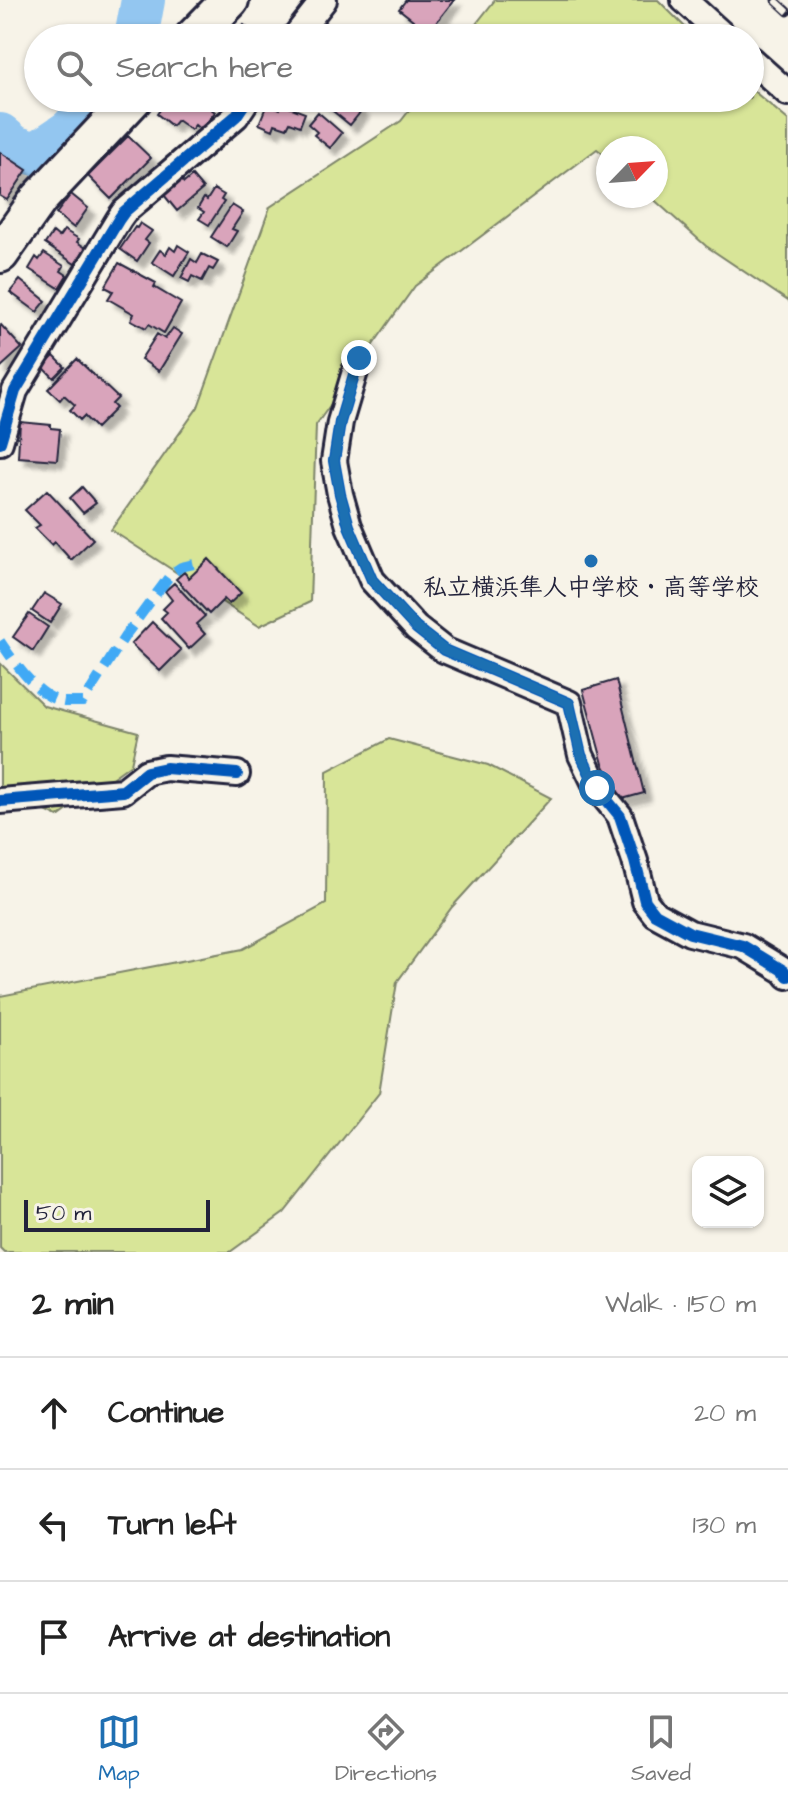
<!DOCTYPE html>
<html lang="en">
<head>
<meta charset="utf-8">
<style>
	:root { --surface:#fff; --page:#f6f6f6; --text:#222; --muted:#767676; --line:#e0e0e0; --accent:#1f6fb2 }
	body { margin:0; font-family:"Architects Daughter","Klee One",sans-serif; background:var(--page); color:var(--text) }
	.controls { position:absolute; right:24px; bottom:24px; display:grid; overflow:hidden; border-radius:16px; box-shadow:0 2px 6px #0004 }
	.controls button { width:72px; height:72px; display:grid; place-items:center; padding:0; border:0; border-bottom:2px solid var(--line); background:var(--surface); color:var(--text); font:40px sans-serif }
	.compass { position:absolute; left:596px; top:136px; width:72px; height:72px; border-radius:50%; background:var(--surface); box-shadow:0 2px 6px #0004; rotate:65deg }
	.scale { position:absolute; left:24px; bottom:20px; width:186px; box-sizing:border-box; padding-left:8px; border:4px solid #22223b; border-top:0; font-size:22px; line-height:28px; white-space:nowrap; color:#22223b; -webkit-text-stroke:6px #f7f3e8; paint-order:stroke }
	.stop { position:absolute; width:24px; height:24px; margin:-18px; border:6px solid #1f6fb2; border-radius:50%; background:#fff }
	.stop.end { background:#1f6fb2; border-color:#fff; box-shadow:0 2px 8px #0008 }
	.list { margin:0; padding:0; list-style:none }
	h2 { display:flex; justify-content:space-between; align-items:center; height:104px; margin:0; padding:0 32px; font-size:34px }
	h2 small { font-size:26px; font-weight:400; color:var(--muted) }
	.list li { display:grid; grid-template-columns:52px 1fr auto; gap:24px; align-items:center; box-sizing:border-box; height:112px; padding:0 32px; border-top:2px solid var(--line) }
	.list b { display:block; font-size:30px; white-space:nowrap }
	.list em { font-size:26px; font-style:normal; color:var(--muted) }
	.icon { flex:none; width:44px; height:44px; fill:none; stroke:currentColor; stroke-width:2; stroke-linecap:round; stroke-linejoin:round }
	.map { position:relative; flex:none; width:788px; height:1252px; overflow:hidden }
	.search { position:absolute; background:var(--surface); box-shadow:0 2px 6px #0004; left:24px; right:24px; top:24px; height:88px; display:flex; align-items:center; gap:20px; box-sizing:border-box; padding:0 28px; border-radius:44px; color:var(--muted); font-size:30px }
	.sheet { height:440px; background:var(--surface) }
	nav { display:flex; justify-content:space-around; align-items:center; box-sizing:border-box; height:112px; border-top:2px solid var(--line); background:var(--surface); font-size:22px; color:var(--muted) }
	nav a { display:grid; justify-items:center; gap:4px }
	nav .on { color:var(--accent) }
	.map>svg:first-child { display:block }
</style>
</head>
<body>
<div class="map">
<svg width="788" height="1252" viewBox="0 0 788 1252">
	<defs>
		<filter id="shadow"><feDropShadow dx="7" dy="7" stdDeviation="2" flood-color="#0004"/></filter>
	</defs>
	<rect width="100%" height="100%" fill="#f7f3e8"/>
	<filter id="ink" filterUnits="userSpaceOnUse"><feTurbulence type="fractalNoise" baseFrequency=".0125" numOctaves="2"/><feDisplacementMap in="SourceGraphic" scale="16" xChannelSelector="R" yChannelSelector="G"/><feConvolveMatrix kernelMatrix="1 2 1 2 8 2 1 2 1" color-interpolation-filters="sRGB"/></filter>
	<g filter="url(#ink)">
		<path fill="#d8e598" stroke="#7d846a" stroke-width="2" d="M 495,0 L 658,0 L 696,38 L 465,38 Z
			M 750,88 L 788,120 L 788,301 L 706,246 L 650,196 L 656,196 L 656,148 L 608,148 L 608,158 L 597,149 L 415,286 L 316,425 L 310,602 L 259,626 L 111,530 L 198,407 L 270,207 L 401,121 L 419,98 L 750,98 Z
			M 0,663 L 44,706 L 138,732 L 131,764 L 58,817 L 0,789 Z
			M 389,739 L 488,765 L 551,798 L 452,907 L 397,982 L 379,1093 L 284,1213 L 230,1252 L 4,1252 L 0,1248 L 0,996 L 243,949 L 326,904 L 327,771 Z"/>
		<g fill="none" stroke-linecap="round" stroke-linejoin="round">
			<path stroke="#93c6f0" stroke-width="44" d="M 136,38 L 143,0
				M 0,135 L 14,147 L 36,154 L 70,131 L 101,98"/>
		</g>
		<path fill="#d9a4bb" stroke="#22223b" stroke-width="2" filter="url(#shadow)" d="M 406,0 L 454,0 L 424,38 L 409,26 L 413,20 L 399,9 Z
			M 244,25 L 261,38 L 228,38 L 236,27 L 240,30 Z
			M 184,98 L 197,98 L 215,112 L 201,130 L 195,125 L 191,130 L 177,120 L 172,126 L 157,114 L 166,102 L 172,107 L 178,99 L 181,102 Z
			M 328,98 L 347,98 L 362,110 L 350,125 L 323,103 Z
			M 267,104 L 280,109 L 281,104 L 305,113 L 300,126 L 290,122 L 287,128 L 275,124 L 273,130 L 259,124 Z
			M 318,112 L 342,133 L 330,148 L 314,135 L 317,132 L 308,124 Z
			M 128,136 L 151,158 L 111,199 L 88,176 Z
			M 0,152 L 27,170 L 7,200 L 0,196 Z
			M 192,176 L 203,189 L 177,211 L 164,195 L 181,180 L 184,183 Z
			M 214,189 L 224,195 L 221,200 L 224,202 L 209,225 L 199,219 L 204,212 L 198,208 L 204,198 L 207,200 Z
			M 71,194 L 88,208 L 74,228 L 56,214 Z
			M 232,205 L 243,212 L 232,229 L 237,231 L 227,247 L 211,237 Z
			M 140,223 L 152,231 L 145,240 L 149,243 L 137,261 L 120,249 L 135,227 L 137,228 Z
			M 64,230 L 79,239 L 77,242 L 86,248 L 75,264 L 45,244 L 53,232 L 59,237 Z
			M 178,245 L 189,252 L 174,276 L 152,262 L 160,250 L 166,254 L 170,247 L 175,251 Z
			M 44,253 L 64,266 L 61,271 L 67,275 L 59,288 L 29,269 L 36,257 L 39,260 Z
			M 202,254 L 218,262 L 213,270 L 209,268 L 202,281 L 192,276 L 189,282 L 181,278 L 191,259 L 197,263 Z
			M 119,263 L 156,283 L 154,287 L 181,303 L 164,333 L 149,324 L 146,328 L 131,320 L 134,314 L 108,299 L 113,291 L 105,287 Z
			M 20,280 L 46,301 L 37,312 L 10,292 Z
			M 1,325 L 22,348 L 0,368 L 0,326 Z
			M 173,328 L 182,334 L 159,371 L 141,359 L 157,334 L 165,339 Z
			M 54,356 L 65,367 L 54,378 L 43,367 Z
			M 77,359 L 118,398 L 112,404 L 116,408 L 96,428 L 84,416 L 80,420 L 70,410 L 75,405 L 64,395 L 60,400 L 48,389 Z
			M 20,422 L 51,425 L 51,428 L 60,429 L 57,460 L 18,457 Z
			M 82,487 L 96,503 L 83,513 L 70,498 Z
			M 47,490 L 93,539 L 71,560 L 55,542 L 52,545 L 35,528 L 40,525 L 25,510 Z
			M 209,559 L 241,593 L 229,604 L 224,599 L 209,614 L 176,579 L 184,572 L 189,578 Z
			M 174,583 L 205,616 L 196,624 L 205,634 L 189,649 L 161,618 L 167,612 L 163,609 L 172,600 L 165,591 Z
			M 44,593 L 62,604 L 50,623 L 32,611 Z
			M 29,614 L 48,627 L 33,651 L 13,637 Z
			M 152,622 L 181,650 L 160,671 L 131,644 Z
			M 616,680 L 644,793 L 622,799 L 603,764 L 583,690 Z"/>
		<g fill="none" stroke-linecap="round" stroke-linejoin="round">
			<g stroke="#22223b" stroke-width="30">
				<path id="minor" d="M 684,0 L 726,38
					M 294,38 L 324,0
					M 750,59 L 788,93
					M 359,358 L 340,422 L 334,461 L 340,494 L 349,526 L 372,580 L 416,628 L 444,650 L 569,703 L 581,755 L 597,788 L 620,816 L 635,861 L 645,901 L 655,914 L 690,933 L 743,946 L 784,971 L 788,976
					M 0,442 L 15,391 L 119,219 L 124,212 L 236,116 L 248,98
					M 0,801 L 123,791 L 147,772 L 166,768 L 237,774"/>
			</g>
			<g stroke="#22223b" stroke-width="42">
				<path id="secondary" d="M 193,38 L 230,0
					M 0,254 L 39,199 L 134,98"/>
			</g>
			<use href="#minor" stroke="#f7f3e8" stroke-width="24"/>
			<use href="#secondary" stroke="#f7f3e8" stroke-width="36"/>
			<g stroke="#22223b" stroke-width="9">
				<path id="rail" d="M 775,0 L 788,12"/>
			</g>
			<use href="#rail" stroke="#f7f3e8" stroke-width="6" stroke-dasharray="18" stroke-linecap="butt"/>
			<path stroke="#3fa9f5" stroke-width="10" stroke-dasharray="20 10" stroke-linecap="butt" d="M 0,641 C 14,662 38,698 64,702 C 70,702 77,702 83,702 L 125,636 L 171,574 L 181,567 L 194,564"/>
			<g stroke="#f7f3e8" stroke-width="17">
				<path id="cycleway" d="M 359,358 L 340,422 L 334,461 L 340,494 L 349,526 L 372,580 L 416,628 L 444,650 L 569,703 L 581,755 L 597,788 L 620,816 L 635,861 L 645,901 L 655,914 L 690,933 L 743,946 L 784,971 L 788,976
					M 0,442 L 15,391 L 119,219 L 124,212 L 236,116 L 248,98
					M 0,801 L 123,791 L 147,772 L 166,768 L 237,774"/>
			</g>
			<use href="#cycleway" stroke="#0057b8" stroke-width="12"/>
		</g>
	</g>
	<g fill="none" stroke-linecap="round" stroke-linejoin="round" filter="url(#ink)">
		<path stroke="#1f6fb2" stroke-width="10" d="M 359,358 L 340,422 L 334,461 L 340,494 L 349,526 L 372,580 L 416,628 L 444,650 L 569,703 L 581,755 L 597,788"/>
	</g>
	<circle fill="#1f6fb2" stroke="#f7f3e8" stroke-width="3" cx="591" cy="561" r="8"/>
	<g text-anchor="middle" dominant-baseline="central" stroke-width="7" stroke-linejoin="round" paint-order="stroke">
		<g font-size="24" font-weight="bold" fill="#22223b" stroke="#f7f3e8">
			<text x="591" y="588">私立横浜隼人中学校・高等学校</text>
		</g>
	</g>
</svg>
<div class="controls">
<button><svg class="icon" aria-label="layers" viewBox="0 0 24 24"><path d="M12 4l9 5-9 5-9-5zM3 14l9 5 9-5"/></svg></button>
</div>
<svg class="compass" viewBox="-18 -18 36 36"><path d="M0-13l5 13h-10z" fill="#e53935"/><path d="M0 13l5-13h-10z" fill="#767676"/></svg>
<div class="scale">50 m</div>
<div class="stop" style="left:597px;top:788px"></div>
<div class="stop end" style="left:359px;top:358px"></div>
<div class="search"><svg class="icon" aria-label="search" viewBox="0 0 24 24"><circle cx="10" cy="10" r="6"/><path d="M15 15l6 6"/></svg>Search here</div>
</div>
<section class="sheet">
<h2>2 min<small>Walk · 150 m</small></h2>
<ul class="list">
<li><svg class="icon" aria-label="ahead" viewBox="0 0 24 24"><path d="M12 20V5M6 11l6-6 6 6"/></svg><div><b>Continue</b></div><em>20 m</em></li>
<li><svg class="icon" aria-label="left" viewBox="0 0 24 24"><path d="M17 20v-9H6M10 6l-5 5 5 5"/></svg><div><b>Turn left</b></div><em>130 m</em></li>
<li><svg class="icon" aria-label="arrive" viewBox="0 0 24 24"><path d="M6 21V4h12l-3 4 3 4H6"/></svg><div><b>Arrive at destination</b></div></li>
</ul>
</section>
<nav>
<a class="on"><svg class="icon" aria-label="map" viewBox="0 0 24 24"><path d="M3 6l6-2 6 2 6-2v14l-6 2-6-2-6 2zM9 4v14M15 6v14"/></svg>Map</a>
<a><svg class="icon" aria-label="directions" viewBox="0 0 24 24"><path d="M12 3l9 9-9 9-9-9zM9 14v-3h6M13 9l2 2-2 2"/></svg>Directions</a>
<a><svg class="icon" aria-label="saved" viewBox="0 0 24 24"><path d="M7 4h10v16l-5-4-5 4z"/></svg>Saved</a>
</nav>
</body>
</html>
